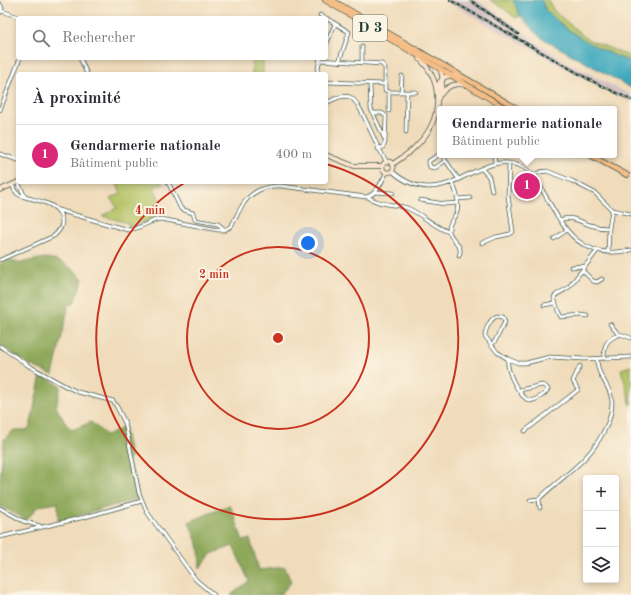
<!DOCTYPE html>
<html lang="fr">
<head>
<meta charset="utf-8">
<style>
	:root { --surface:#fff; --page:#f2f2f3; --text:#2b2b33; --muted:#7c7c81; --line:#e1e1e2; --accent:#db2777 }
	body { margin:0; font-family:"Old Standard TT",serif; background:var(--page); color:var(--text) }
	.controls { position:absolute; right:12px; bottom:12px; display:grid; overflow:hidden; border-radius:4px; box-shadow:0 2px 6px #0003 }
	.controls button { width:36px; height:36px; display:grid; place-items:center; padding:0; border:0; border-bottom:1px solid var(--line); background:var(--surface); color:var(--text); font:20px sans-serif }
	.you { position:absolute; left:308px; top:243px; width:14px; height:14px; margin:-10px; border:3px solid #fff; border-radius:50%; background:#1a73e8; box-shadow:0 0 0 6px #1a73e833 }
	.badge { display:grid; place-items:center; width:26px; height:26px; border-radius:50%; background:var(--accent); color:#fff; font-size:13px; font-weight:700 }
	.pin { position:absolute; translate:-50% -50%; border:2px solid #fff; box-shadow:0 1px 4px #0006 }
	.popup { position:absolute; left:437px; top:106px; width:180px; height:52px; box-sizing:border-box; display:grid; place-content:center; border-radius:4px; background:var(--surface); filter:drop-shadow(0 1px 3px #0005); font-size:13px; white-space:nowrap; color:var(--muted) }
	.popup b { font-size:15px; color:var(--text) }
	.popup::after { content:''; position:absolute; left:50%; top:100%; margin-left:-8px; border:8px solid transparent; border-top-color:var(--surface) }
	.list { margin:0; padding:0; list-style:none }
	h2 { display:flex; justify-content:space-between; align-items:center; height:52px; margin:0; padding:0 16px; font-size:17px }
	h2 small { font-size:13px; font-weight:400; color:var(--muted) }
	.list li { display:grid; grid-template-columns:26px 1fr auto; gap:12px; align-items:center; box-sizing:border-box; height:60px; padding:0 16px; border-top:1px solid var(--line) }
	.list b { display:block; font-size:15px; white-space:nowrap }
	.list p { margin:0; font-size:13px; white-space:nowrap; color:var(--muted) }
	.list em { font-size:13px; font-style:normal; color:var(--muted) }
	.icon { flex:none; width:22px; height:22px; fill:none; stroke:currentColor; stroke-width:2; stroke-linecap:round; stroke-linejoin:round }
	.map { position:relative; flex:none; width:631px; height:595px; overflow:hidden }
	.search { position:absolute; background:var(--surface); box-shadow:0 2px 6px #0003; left:16px; top:16px; width:312px; height:44px; display:flex; align-items:center; gap:10px; box-sizing:border-box; padding:0 14px; border-radius:4px; color:var(--muted); font-size:15px }
	.panel { position:absolute; background:var(--surface); box-shadow:0 2px 6px #0003; left:16px; top:72px; width:312px; height:112px; border-radius:4px }
	.map>svg:first-child { display:block }
</style>
</head>
<body>
<div class="map">
<svg width="631" height="595" viewBox="0 0 631 595">
	<rect width="100%" height="100%" fill="#fcf5e5"/>
	<filter id="ink" filterUnits="userSpaceOnUse"><feTurbulence type="fractalNoise" baseFrequency=".025" numOctaves="2"/><feDisplacementMap in="SourceGraphic" scale="8" xChannelSelector="R" yChannelSelector="G"/><feConvolveMatrix kernelMatrix="1 2 1 2 8 2 1 2 1" color-interpolation-filters="sRGB"/></filter>
	<filter id="wash" filterUnits="userSpaceOnUse"><feTurbulence type="fractalNoise" baseFrequency=".012" numOctaves="4" result="noise"/><feDisplacementMap in="SourceGraphic" scale="16" xChannelSelector="R" yChannelSelector="G"/><feGaussianBlur stdDeviation="0.9" result="paint"/><feColorMatrix in="noise" values="0 0 0 0 0 0 0 0 0 0 0 0 0 0 0 0 0 1.4 0 .05"/><feComposite in="paint" operator="in"/></filter>
	<g filter="url(#wash)">
		<rect width="100%" height="100%" fill="#f0dcbb"/>
		<path fill="#d2bec4" d="M 445,0 L 476,0 L 509,21 L 528,36 L 568,63 L 631,95 L 631,102 L 581,77 Z"/>
		<path fill="#b3c265" stroke="#69804c" d="M 490,0 L 513,0 L 520,16 L 516,18 L 499,5 Z
			M 541,0 L 548,0 L 554,11 L 587,39 L 631,57 L 631,62 L 588,43 L 565,27 L 545,10 L 545,7 Z
			M 252,58 L 263,58 L 263,74 L 252,74 Z
			M 116,182 L 162,182 L 163,184 L 154,187 L 165,214 L 136,225 L 128,226 L 128,223 L 102,216 L 117,208 L 111,198 L 121,194 Z
			M 631,366 L 631,405 L 621,369 Z"/>
		<path fill="#8ea85a" stroke="#567247" d="M 44,258 C 59,259 73,268 83,279 L 74,303 L 69,304 L 53,375 L 30,365 L 0,345 L 0,264 L 8,260 L 20,263 Z
			M 41,375 L 61,386 L 56,407 L 66,424 L 72,430 L 91,422 L 107,436 L 124,427 L 131,458 L 128,459 L 130,473 L 133,472 L 138,499 L 58,521 L 58,503 L 38,506 L 27,520 L 0,506 L 0,479 L 4,439 L 14,430 L 26,430 L 30,427 Z
			M 229,505 L 233,512 L 243,541 L 250,539 L 259,570 L 285,567 L 291,582 L 280,595 L 231,595 L 249,581 L 233,546 L 211,554 L 200,568 L 199,548 L 189,522 Z"/>
		<path fill="#3ea9be" stroke="#2e7379" d="M 513,0 L 541,0 C 543,3 544,8 546,11 C 570,34 600,51 631,62 L 631,88 L 540,37 L 520,16 Z"/>
	</g>
	<g filter="url(#ink)">
		<g fill="none" stroke-linecap="round" stroke-linejoin="round">
			<g stroke="#3e5548" stroke-width="4.5">
				<path id="street" d="M 0,4 L 2,8 L 0,13
					M 2,11 L 21,18
					M 320,15 L 325,18
					M 326,18 L 349,32 L 339,62
					M 326,45 L 335,24
					M 80,58 L 87,74
					M 319,60 L 382,64 L 385,68 L 385,90 L 389,92 L 389,111
					M 362,62 L 362,46
					M 317,74 L 320,58
					M 326,82 L 385,84
					M 370,85 L 371,109 L 385,140
					M 389,92 L 416,92
					M 401,92 L 402,76
					M 326,103 C 333,100 342,94 350,97 C 361,101 376,149 387,162
					M 0,110 L 20,58
					M 373,113 L 382,113 L 386,116 L 385,143 L 383,147 L 378,149
					M 406,132 L 407,92
					M 0,154 L 18,160
					M 440,154 L 429,161 L 429,164 L 430,167 L 435,168 L 445,161
					M 442,155 L 459,180
					M 494,155 L 495,163
					M 482,169 L 489,177 L 492,191
					M 392,171 C 444,217 478,147 520,166 C 533,171 537,181 544,193 C 565,231 581,261 631,250
					M 534,175 L 540,172 L 547,171 L 572,181 L 595,193 L 612,210 L 631,214
					M 168,182 L 181,209 L 193,213 L 195,220 L 218,224 L 225,230
					M 452,183 C 457,191 460,205 456,214 C 453,219 448,224 449,231 C 451,241 464,245 459,256
					M 12,185 C 15,192 17,195 25,197 L 18,182
					M 375,192 L 393,193
					M 368,197 C 378,205 395,204 407,208 C 422,214 434,227 449,232
					M 457,199 L 470,198
					M 420,200 L 445,204 L 457,203
					M 58,210 L 128,230 C 140,229 150,220 161,219 L 218,230 C 235,231 234,217 242,206 C 250,192 265,185 281,186 L 366,197 C 376,195 382,182 386,173
					M 560,220 C 571,215 580,222 590,225 C 596,227 603,228 609,228
					M 554,239 L 567,230
					M 482,243 L 496,237 L 510,234 L 513,232 L 508,196 L 509,163
					M 608,253 L 609,228 L 612,210
					M 0,260 L 54,236 C 58,232 62,228 62,222 C 62,204 39,201 25,197
					M 571,267 L 585,266
					M 582,270 L 593,281 L 597,282 L 602,279
					M 544,305 L 555,303
					M 588,316 L 581,315 L 561,317 L 558,311 L 554,297 C 558,292 565,291 569,287 L 597,251
					M 610,324 L 619,335
					M 491,345 L 495,341 L 505,322 L 503,317 L 497,316 C 491,318 485,329 485,336 L 497,352 L 508,359 L 518,363 L 526,363 L 550,357 L 584,359 L 631,357
					M 0,346 L 29,366 L 67,387 L 78,392 L 113,401 L 117,407 L 125,423 L 139,493 L 147,512 L 196,580 L 214,595
					M 508,359 C 506,371 519,397 530,401 C 536,400 545,395 548,389 L 545,386 L 542,385 L 520,390
					M 604,359 C 604,344 606,340 620,334 L 631,338
					M 525,431 L 578,390 L 573,381 L 580,366
					M 530,500 L 539,499
					M 0,508 L 23,521 L 40,526
					M 540,508 L 539,499 C 564,474 587,464 604,431 C 609,422 612,412 612,402 C 611,384 597,378 597,359
					M 0,537 L 85,517 L 142,501"/>
			</g>
			<g stroke="#3e5548" stroke-width="5.5">
				<path id="secondary" d="M 437,89 C 440,75 450,74 462,77
					M 441,94 C 448,85 455,83 466,85
					M 438,99 C 442,89 445,77 439,68
					M 326,155 L 354,166 L 382,166
					M382.5 167a5.5 5.5 0 1 1 11 0a5.5 5.5 0 1 1-11 0Z
					M 393,164 C 401,158 410,153 417,145 C 442,121 445,83 419,58
					M 0,190 L 18,182"/>
			</g>
			<g stroke="#3e5548" stroke-width="6">
				<path id="primary" d="M 325,0 L 507,109
					M 332,0 L 518,109
					M 590,155 L 627,175"/>
			</g>
			<use href="#street" stroke="#fff" stroke-width="3"/>
			<use href="#secondary" stroke="#fbe5cf" stroke-width="4"/>
			<use href="#primary" stroke="#f6be87" stroke-width="4.5"/>
			<g stroke="#1f3d34" stroke-width="2.5">
				<path id="rail" d="M 450,0 L 590,80 L 631,100
					M 470,0 L 518,34"/>
			</g>
			<use href="#rail" stroke="#fcf5e5" stroke-width="1" stroke-dasharray="3" stroke-linecap="butt"/>
		</g>
	</g>
	<g fill="none" stroke="#c8321e" stroke-width="2">
		<circle cx="278" cy="338" r="91"/>
		<path d="M326 164A181 181 0 1 1 186 182"/>
	</g>
	<g text-anchor="middle" dominant-baseline="central" stroke-width="4" stroke-linejoin="round" paint-order="stroke">
		<rect fill="#fcf5e5" stroke="#617469" stroke-width="1" x="353" y="15" width="34" height="26" rx="3"/>
		<g font-size="15" font-weight="bold" fill="#1f3d34">
			<text x="370" y="28">D 3</text>
		</g>
	</g>
	<circle cx="278" cy="338" r="6" fill="#c8321e" stroke="#fcf5e5" stroke-width="2"/>
	<g font-size="12" text-anchor="middle" font-weight="bold" fill="#c8321e" stroke="#fcf5e5" stroke-width="4" stroke-linejoin="round" paint-order="stroke">
		<text x="150" y="214">4 min</text>
		<text x="214" y="278">2 min</text>
	</g>
</svg>
<div class="controls">
<button>+</button>
<button>−</button>
<button><svg class="icon" aria-label="layers" viewBox="0 0 24 24"><path d="M12 4l9 5-9 5-9-5zM3 14l9 5 9-5"/></svg></button>
</div>
<div class="you"></div>
<div class="pin badge" style="left:527px;top:186px">1</div>
<div class="popup"><b>Gendarmerie nationale</b>Bâtiment public</div>
<div class="search"><svg class="icon" aria-label="search" viewBox="0 0 24 24"><circle cx="10" cy="10" r="6"/><path d="M15 15l6 6"/></svg>Rechercher</div>
<section class="panel">
<h2>À proximité<small></small></h2>
<ul class="list">
<li><span class="badge">1</span><div><b>Gendarmerie nationale</b><p>Bâtiment public</p></div><em>400 m</em></li>
</ul>
</section>
</div>
</body>
</html>
